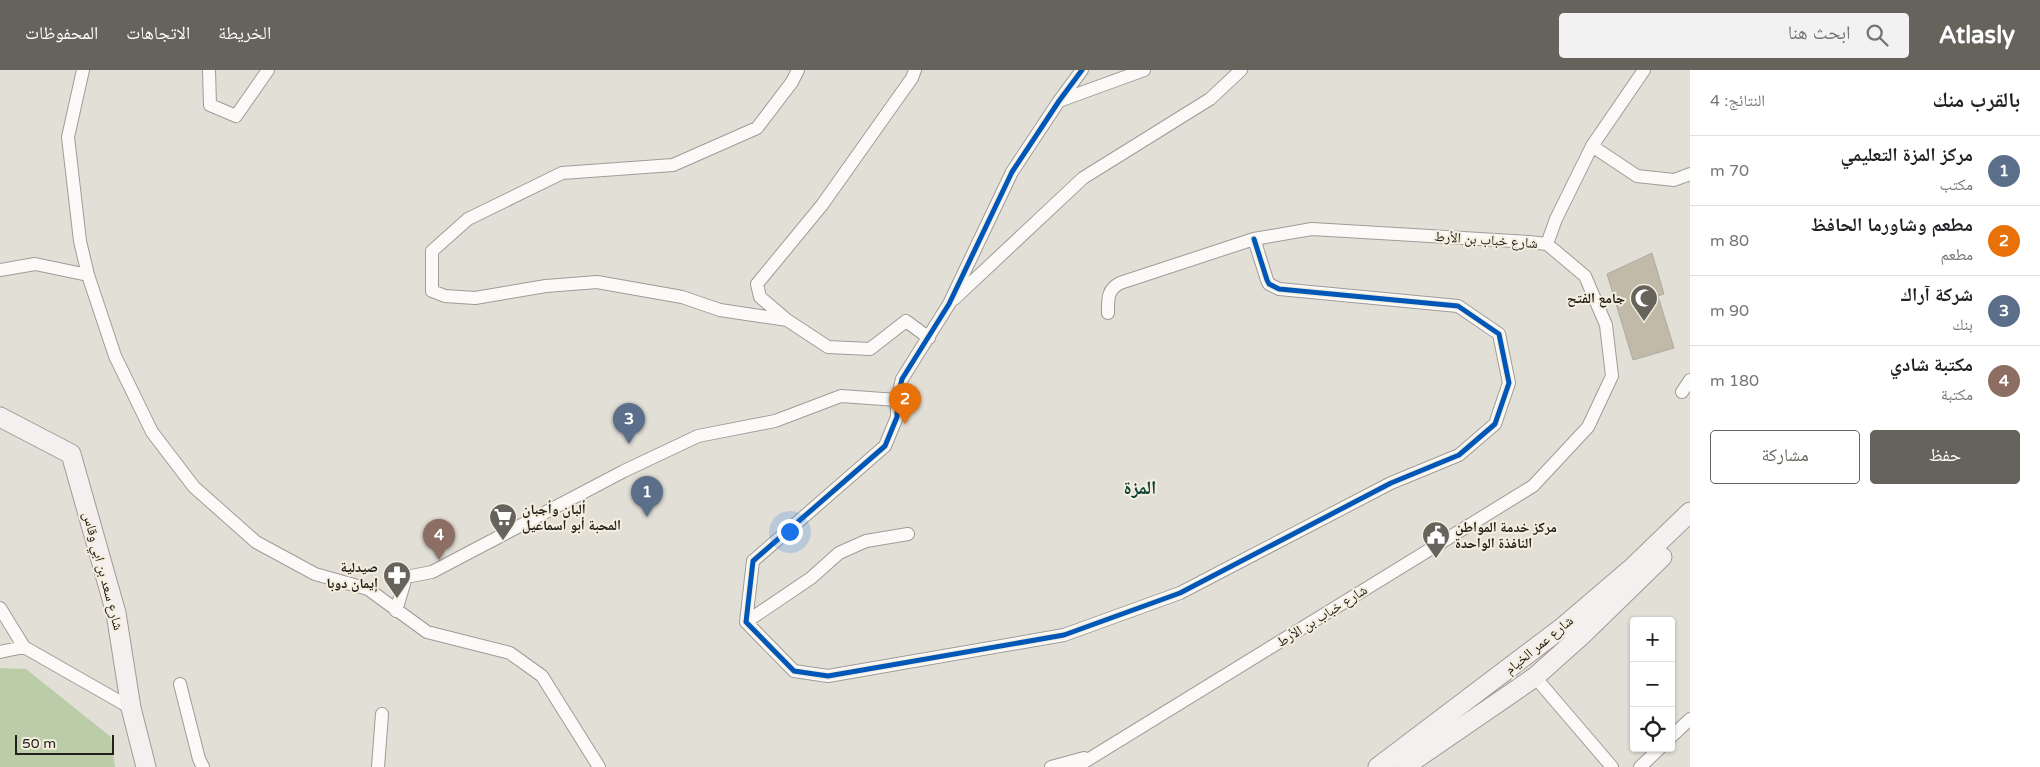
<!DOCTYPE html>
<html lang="ar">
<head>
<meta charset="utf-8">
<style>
	:root { --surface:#fff; --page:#f2f2f2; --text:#202124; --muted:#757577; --line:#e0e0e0; --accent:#65635c }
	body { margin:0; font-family:"Varela Round","Noto Naskh Arabic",sans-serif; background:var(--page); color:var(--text); direction:rtl }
	.controls { position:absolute; right:15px; bottom:15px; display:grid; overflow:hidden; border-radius:5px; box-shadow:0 1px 4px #0004 }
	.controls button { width:45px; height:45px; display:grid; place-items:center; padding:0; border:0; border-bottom:1px solid var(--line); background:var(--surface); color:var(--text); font:25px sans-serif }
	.scale { position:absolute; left:15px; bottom:12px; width:99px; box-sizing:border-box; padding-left:5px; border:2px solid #22201a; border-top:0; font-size:14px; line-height:18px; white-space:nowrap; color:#22201a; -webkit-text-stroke:4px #f4eedf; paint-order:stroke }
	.you { position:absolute; left:789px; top:461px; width:18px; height:18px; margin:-12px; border:4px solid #fff; border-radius:50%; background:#1a73e8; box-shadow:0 0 0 8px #1a73e833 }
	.badge { display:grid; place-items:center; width:32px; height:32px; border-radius:50%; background:var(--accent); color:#fff; font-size:16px; font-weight:700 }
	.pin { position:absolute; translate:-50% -41px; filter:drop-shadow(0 1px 2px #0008) }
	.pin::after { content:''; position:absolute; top:26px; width:18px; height:15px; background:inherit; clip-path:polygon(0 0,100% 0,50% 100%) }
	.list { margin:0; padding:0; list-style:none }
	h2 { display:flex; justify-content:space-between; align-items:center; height:65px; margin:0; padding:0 20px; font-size:21px }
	h2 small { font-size:16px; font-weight:400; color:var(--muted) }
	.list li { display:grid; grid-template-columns:32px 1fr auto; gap:15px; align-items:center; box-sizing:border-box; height:70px; padding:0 20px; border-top:1px solid var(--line) }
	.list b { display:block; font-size:19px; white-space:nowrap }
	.list p { margin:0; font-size:16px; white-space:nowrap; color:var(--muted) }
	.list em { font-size:16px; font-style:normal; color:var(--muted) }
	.actions { display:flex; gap:10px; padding:15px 20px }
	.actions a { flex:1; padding:11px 0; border:1px solid var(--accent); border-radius:5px; text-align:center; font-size:18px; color:var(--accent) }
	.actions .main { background:var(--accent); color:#fff }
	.icon { flex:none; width:28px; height:28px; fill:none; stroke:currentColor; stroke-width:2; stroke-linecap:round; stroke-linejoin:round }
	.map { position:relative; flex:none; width:1690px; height:697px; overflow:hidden; direction:ltr }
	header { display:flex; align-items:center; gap:30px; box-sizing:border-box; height:70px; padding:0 25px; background:var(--accent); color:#fff }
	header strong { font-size:24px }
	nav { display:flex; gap:28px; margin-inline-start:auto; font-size:18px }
	.search { width:350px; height:45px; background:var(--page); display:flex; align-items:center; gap:12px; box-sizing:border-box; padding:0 18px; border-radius:5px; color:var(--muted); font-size:19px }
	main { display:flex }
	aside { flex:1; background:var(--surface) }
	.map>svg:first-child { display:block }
</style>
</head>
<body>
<header>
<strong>Atlasly</strong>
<div class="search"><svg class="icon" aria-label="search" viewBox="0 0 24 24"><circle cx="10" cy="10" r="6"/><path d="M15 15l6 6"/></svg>ابحث هنا</div>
<nav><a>الخريطة</a><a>الاتجاهات</a><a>المحفوظات</a></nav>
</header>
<main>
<aside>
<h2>بالقرب منك<small>النتائج: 4</small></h2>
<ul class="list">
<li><span class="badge" style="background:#5c6f8a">1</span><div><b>مركز المزة التعليمي</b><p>مكتب</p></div><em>70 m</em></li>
<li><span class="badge" style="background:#e8710a">2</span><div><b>مطعم وشاورما الحافظ</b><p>مطعم</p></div><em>80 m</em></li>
<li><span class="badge" style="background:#5c6f8a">3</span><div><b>شركة آراك</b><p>بنك</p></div><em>90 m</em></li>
<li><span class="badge" style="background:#8d6e63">4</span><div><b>مكتبة شادي</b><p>مكتبة</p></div><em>180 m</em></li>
</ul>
<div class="actions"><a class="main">حفظ</a><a>مشاركة</a></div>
</aside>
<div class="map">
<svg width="1690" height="697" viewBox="0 0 1690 697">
	<rect width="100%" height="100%" fill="#e2dfd7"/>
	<path fill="#bbcda8" d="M 0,598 L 26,599 L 111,667 L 115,697 L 0,697 Z"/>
	<path fill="#c1baa8" stroke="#adaba4" d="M 1652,183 L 1664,224 L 1658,226 L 1674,278 L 1633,290 L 1607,204 Z"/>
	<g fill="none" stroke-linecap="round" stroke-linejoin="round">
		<g stroke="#9f9c97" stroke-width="14">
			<path id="street" d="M 83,0 L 68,67 L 80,171 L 88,205 L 115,286 L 152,362 L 194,417 L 256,472 L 315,504 L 368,519 L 427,562 L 510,583 L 542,606 L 599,697
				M 209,0 L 210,35 L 236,46 L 268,0
				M 798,0 L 792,12 L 757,58 L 673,95 L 562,103 L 468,149 L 432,181 L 432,221 L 445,226 L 475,228 L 546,216 L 597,212 L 682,227 L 720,240 L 787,250 L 828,277 L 870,279 L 906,251 L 929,268
				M 1082,0 L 1059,31 L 1012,102 L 949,234 L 902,309 L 897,330 L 897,347 L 885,376 L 753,491 L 746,552 L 794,601 L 828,606 L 1064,565 L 1180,523 L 1391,413 L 1459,385 L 1495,354 L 1509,313 L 1499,264 L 1458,236 L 1279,219 L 1269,214 L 1267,210 L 1254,169
				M 1059,31 L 1144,0
				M 1592,76 L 1637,106 L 1674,110 L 1690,104
				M 1547,174 L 1556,149 L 1592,76 L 1644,0
				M 0,200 L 35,194 L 88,205
				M 954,229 L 1083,108 L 1210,29 L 1241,0
				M 787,250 L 760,227 L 757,214 L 822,135 L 912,8 L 915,0
				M 1682,322 L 1690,310
				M 0,538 L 24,577
				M 396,541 L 406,507 L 432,502 L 624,401 L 698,366 L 775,351 L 841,326 L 897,330
				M 746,552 L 811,508 L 839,483 L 866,471 L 908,464
				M 0,582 L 24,577 L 131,638
				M 1535,607 L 1612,697
				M 180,614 L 199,689 L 203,697
				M 1671,667 L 1690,649
				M 378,697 L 382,644
				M 1051,697 L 1084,688
				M 1076,697 L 1533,416 L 1588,357 L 1612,306 L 1606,255 L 1585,206 L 1547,174 L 1529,172 L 1312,159 L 1254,169 L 1120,213 C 1107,220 1108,229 1108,243
				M 1640,697 L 1660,678"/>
		</g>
		<g stroke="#9f9c97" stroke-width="21">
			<path id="secondary" d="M 0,347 L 71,384 L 116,543 L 131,638 L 146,697
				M 1378,697 L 1563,557 L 1632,498 L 1690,442
				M 1404,697 L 1535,607 L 1582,565 L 1662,487"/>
		</g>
		<use href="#street" stroke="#fbfaf9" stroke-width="12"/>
		<use href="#secondary" stroke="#f4f0f0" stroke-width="19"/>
		<g stroke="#f4eedf" stroke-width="8">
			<path id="cycleway" d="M 1082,0 L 1059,31 L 1012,102 L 949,234 L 902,309 L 897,330 L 897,347 L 885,376 L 753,491 L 746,552 L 794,601 L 828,606 L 1064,565 L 1180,523 L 1391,413 L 1459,385 L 1495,354 L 1509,313 L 1499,264 L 1458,236 L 1279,219 L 1269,214 L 1267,210 L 1254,169"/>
		</g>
		<use href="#cycleway" stroke="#0057b8" stroke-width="5"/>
	</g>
	<defs>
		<g id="mosque-pin" transform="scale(1.4375)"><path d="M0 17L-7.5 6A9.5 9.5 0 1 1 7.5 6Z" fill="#65635c" stroke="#f4eedf"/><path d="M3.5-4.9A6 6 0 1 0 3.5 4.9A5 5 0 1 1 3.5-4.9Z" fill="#fff"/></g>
		<g id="supermarket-pin" transform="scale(1.4375)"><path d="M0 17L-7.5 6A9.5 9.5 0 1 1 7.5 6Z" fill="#65635c" stroke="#f4eedf"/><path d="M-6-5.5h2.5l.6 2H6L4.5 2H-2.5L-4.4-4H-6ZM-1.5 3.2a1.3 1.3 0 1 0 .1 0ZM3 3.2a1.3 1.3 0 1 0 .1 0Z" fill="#fff"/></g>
		<g id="civic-pin" transform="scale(1.4375)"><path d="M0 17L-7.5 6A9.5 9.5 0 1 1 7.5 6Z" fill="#65635c" stroke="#f4eedf"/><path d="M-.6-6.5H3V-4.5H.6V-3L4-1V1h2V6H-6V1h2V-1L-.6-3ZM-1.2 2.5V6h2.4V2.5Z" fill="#fff"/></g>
		<g id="pharmacy-pin" transform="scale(1.4375)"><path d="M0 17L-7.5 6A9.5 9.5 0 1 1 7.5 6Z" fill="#65635c" stroke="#f4eedf"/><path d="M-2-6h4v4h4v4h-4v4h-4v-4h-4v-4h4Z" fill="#fff"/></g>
	</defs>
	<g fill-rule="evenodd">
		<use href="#mosque-pin" x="1644" y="228"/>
		<use href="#supermarket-pin" x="503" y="447"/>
		<use href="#civic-pin" x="1436" y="465"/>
		<use href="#pharmacy-pin" x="397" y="505"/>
	</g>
	<g text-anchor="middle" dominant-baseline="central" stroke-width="4" stroke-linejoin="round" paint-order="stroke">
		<g font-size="14" fill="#22201a" stroke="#f4eedf">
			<text transform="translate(1486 170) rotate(4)">شارع خباب بن الأرط</text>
			<text transform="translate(103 501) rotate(75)">شارع سعد بن ابي وقاس</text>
			<text transform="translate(1322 546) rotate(-32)">شارع خباب بن الأرط</text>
			<text transform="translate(1539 575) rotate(-39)">شارع عمر الخيام</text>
		</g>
		<g font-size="14" font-weight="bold" fill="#22201a" stroke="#f4eedf" text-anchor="end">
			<text x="1625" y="228">جامع الفتح</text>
			<text x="522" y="439" text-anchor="start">ألبان وأجبان<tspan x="522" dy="16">المحبة أبو اسماعيل</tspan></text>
			<text x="1455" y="457" text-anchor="start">مركز خدمة المواطن<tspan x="1455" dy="16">النافذة الواحدة</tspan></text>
			<text x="378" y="497">صيدلية<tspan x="378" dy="16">إيمان دوبا</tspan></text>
		</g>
		<g font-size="19" font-weight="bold" fill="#0b4235" stroke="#f4eedf">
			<text x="1140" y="418">المزة</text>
		</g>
	</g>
</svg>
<div class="controls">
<button>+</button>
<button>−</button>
<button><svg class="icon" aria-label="locate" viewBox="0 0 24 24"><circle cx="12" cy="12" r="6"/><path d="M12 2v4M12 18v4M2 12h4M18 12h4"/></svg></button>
</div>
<div class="scale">50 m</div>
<div class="you"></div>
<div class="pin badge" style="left:647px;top:447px;background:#5c6f8a">1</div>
<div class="pin badge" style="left:905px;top:354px;background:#e8710a">2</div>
<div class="pin badge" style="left:629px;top:374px;background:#5c6f8a">3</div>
<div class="pin badge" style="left:439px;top:490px;background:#8d6e63">4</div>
</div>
</main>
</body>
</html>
